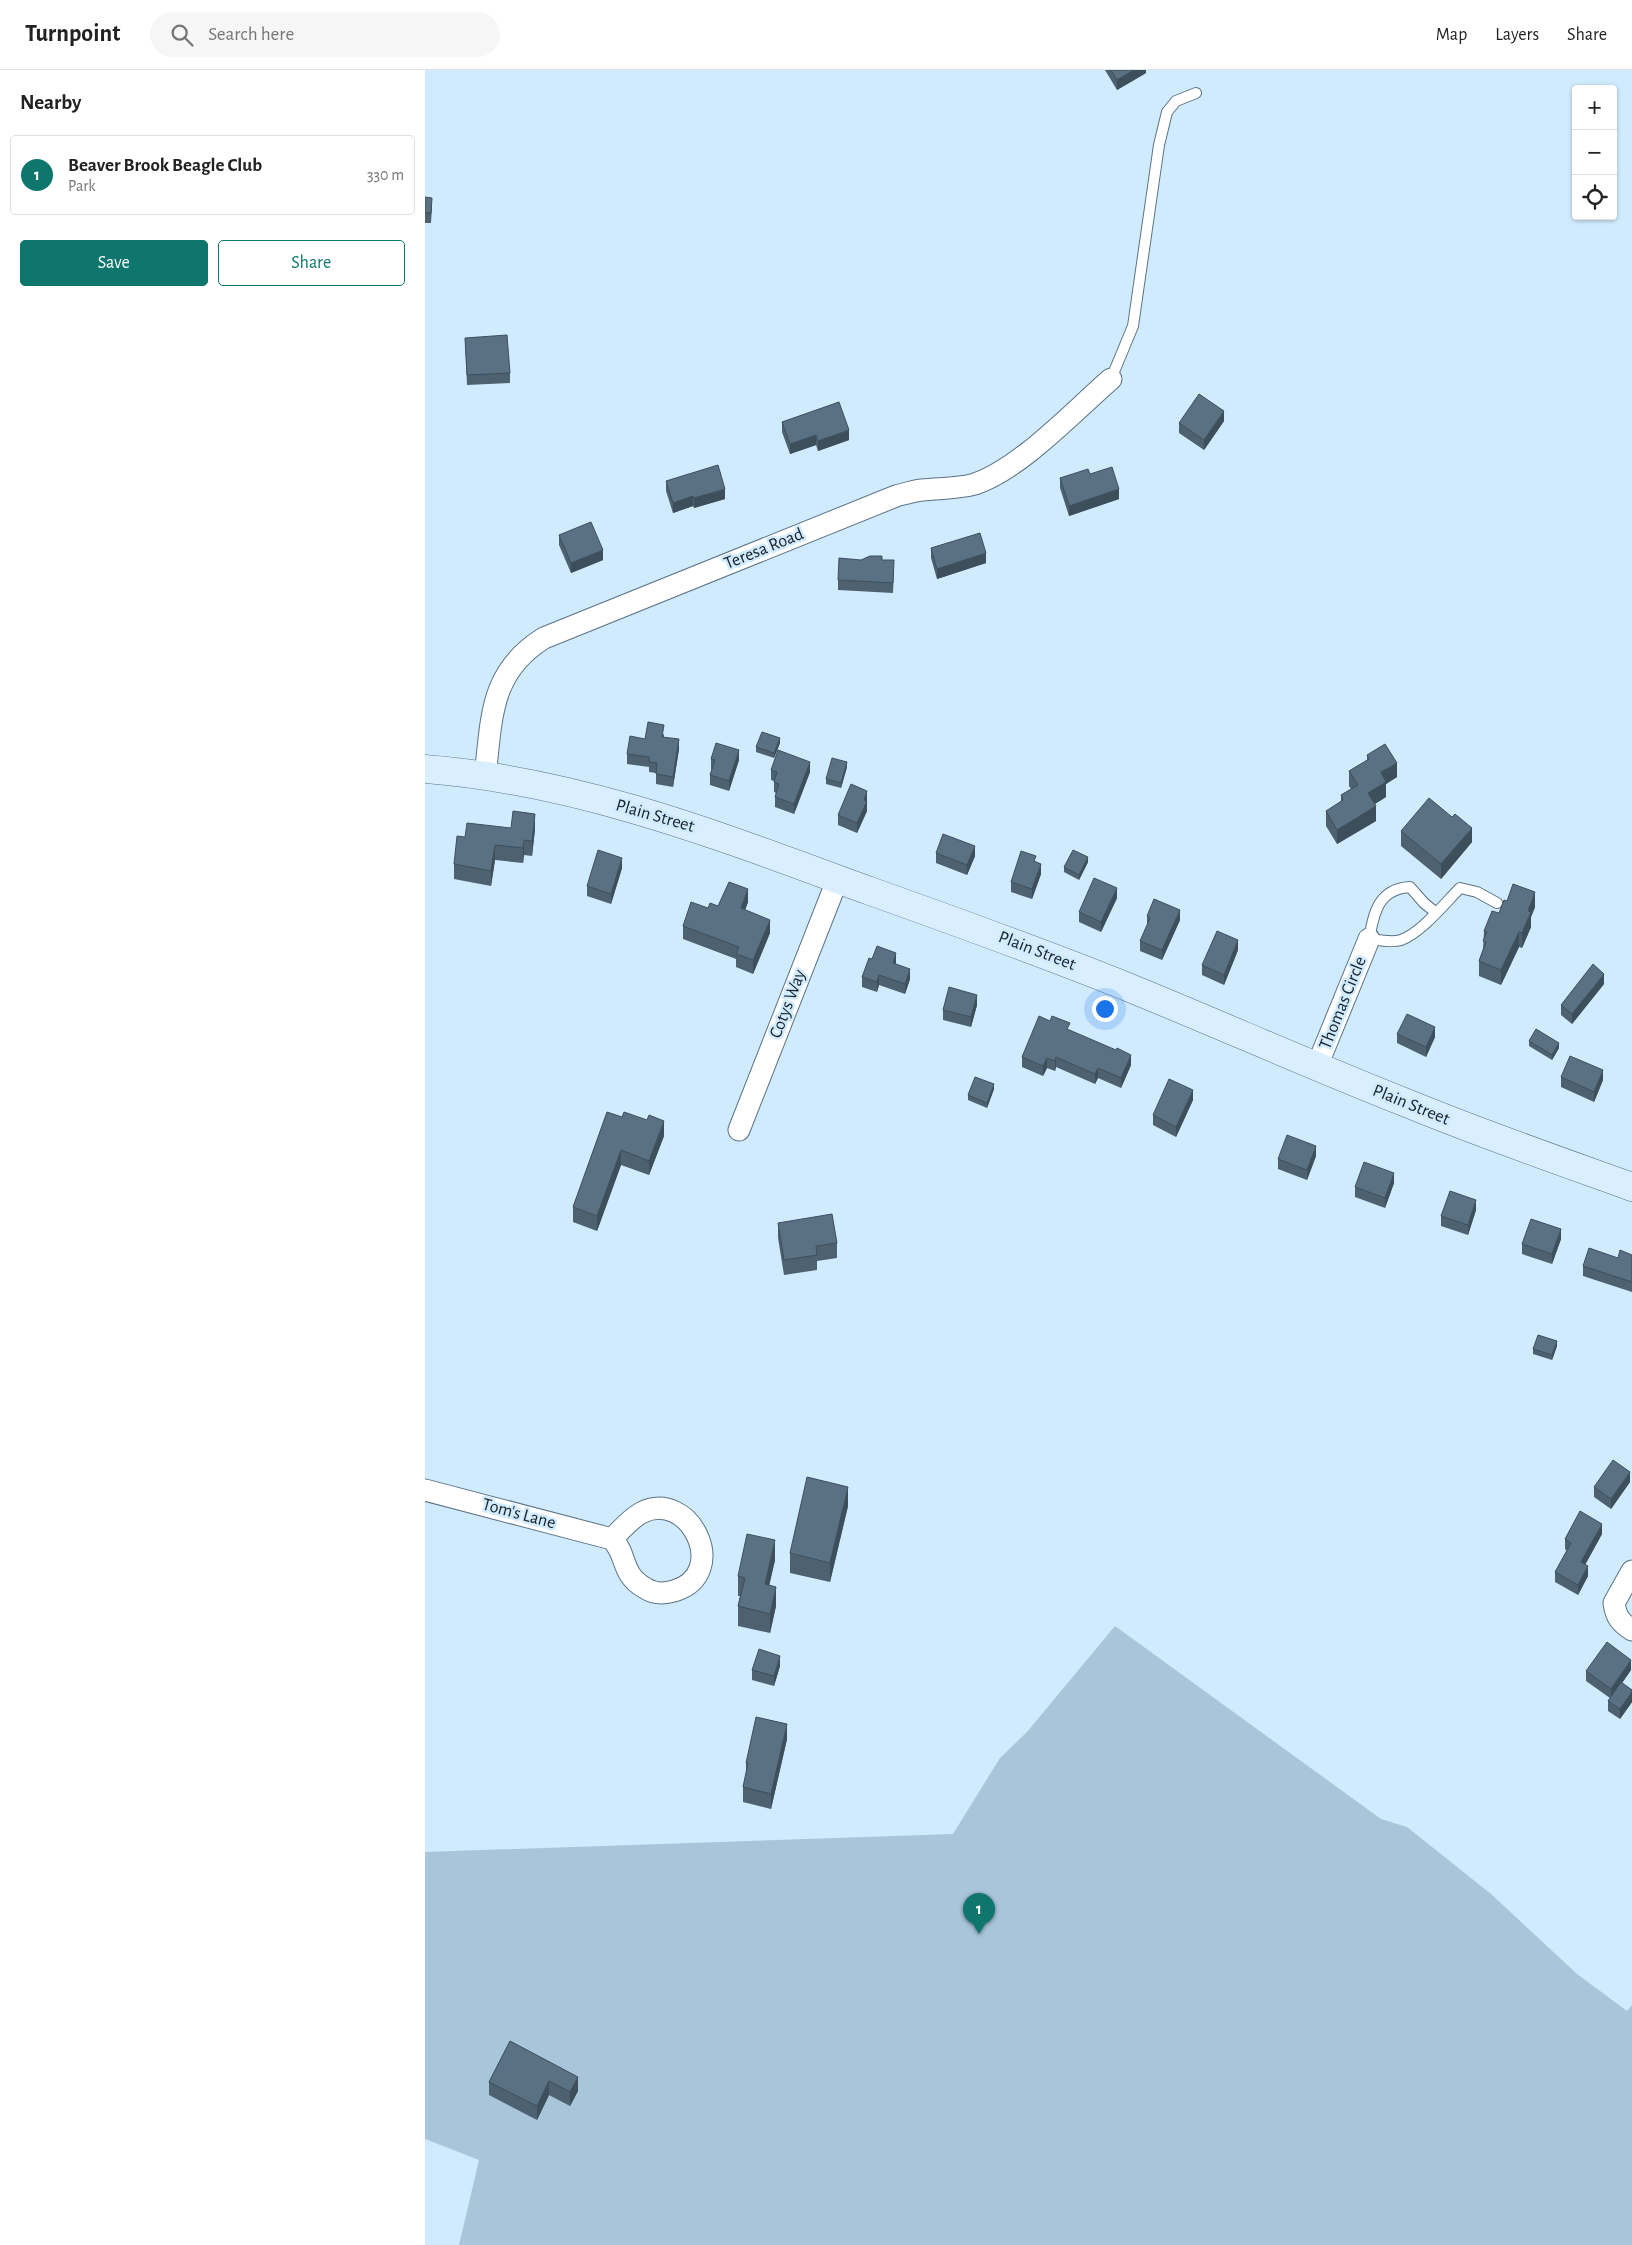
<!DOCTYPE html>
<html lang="en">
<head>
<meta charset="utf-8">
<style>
	:root { --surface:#fff; --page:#f6f6f6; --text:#222; --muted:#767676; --line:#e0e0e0; --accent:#0f766e }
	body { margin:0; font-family:"Alegreya Sans",sans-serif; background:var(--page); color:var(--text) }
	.controls { position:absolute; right:15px; top:15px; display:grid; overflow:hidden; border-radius:5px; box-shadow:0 1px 4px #0004 }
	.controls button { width:45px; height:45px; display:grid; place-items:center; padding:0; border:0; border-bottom:1px solid var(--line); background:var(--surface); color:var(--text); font:25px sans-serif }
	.you { position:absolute; left:679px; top:938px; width:18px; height:18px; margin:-12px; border:4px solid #fff; border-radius:50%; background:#1a73e8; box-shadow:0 0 0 8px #1a73e833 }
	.badge { display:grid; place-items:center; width:32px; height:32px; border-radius:50%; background:var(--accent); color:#fff; font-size:16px; font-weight:700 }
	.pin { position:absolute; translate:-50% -41px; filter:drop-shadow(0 1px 2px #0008) }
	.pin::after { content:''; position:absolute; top:26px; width:18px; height:15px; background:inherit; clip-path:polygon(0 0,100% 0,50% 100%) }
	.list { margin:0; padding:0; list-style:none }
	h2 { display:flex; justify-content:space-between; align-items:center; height:65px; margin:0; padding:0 20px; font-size:21px }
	h2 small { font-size:16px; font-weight:400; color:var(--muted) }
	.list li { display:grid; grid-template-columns:32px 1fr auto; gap:15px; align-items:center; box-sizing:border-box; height:80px; margin:0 10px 10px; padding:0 10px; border:1px solid var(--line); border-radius:5px }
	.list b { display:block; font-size:19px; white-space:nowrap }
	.list p { margin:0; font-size:16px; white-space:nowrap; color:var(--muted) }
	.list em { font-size:16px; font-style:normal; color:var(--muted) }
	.actions { display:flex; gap:10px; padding:15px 20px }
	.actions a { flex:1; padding:11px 0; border:1px solid var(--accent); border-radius:5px; text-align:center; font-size:18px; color:var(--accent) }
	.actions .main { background:var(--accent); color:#fff }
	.icon { flex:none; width:28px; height:28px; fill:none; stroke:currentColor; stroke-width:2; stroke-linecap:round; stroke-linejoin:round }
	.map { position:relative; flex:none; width:1207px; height:2175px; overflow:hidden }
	header { display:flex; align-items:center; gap:30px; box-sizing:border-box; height:70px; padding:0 25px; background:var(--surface); border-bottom:1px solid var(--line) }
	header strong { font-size:24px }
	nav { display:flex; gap:28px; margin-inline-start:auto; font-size:18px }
	.search { width:350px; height:45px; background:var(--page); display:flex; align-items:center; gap:12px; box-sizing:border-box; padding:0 18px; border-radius:28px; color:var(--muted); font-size:19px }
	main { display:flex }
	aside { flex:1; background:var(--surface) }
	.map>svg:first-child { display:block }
</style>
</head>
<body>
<header>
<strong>Turnpoint</strong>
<div class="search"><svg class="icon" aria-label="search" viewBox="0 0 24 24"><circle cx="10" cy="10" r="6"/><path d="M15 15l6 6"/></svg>Search here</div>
<nav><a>Map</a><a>Layers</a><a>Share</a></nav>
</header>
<main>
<aside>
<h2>Nearby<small></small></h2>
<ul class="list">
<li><span class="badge">1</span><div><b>Beaver Brook Beagle Club</b><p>Park</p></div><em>330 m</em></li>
</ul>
<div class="actions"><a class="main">Save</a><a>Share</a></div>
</aside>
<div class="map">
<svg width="1207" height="2175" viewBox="0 0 1207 2175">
	<rect width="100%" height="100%" fill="#d0eafe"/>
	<path fill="#a8c5da" d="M 690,1556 L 956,1749 L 982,1757 L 1066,1824 L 1152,1904 L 1202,1941 L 1207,1935 L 1207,2175 L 34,2175 L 54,2090 L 0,2069 L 0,1782 L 528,1764 L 575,1688 L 602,1662 Z"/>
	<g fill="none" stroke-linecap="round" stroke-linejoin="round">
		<g stroke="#5b7384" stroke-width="12">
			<path id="lane" d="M 686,309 L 708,256 L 734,75 L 742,42 L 751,31 L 771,23
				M 1010,842 L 999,833 L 985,817 C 953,819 949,843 944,869 C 953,870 967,873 976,870 C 996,863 1020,833 1035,818 L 1052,822 L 1072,833"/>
		</g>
		<g stroke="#5b7384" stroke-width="23">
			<path id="street" d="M 60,706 C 67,649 64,602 119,568 L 471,426 C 479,424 488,421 497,420 C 515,418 532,419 550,414 C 595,399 649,341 686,309
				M 892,996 L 944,869
				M 314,1060 L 413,808
				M 0,1420 L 187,1469 C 203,1485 195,1504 220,1518 C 229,1524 239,1524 249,1521 C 307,1504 264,1417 216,1443 C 205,1449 196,1460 187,1469
				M 1207,1501 L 1189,1533 C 1191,1547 1195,1552 1207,1560"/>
		</g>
		<g stroke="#5b7384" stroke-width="29">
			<path id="secondary" d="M 0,699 C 156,711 300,768 445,821 C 532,852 619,883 705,918 C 798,956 890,997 984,1034 C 1057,1064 1132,1090 1207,1117"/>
		</g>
		<use href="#lane" stroke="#fff" stroke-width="10"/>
		<use href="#street" stroke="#fff" stroke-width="21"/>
		<use href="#secondary" stroke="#d9eefe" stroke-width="28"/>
	</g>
	<path fill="#4d6171" d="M 680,0 L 721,0 L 721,3 L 692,20 Z
		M 0,127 L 7,138 L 6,153 L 0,153 Z
		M 40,268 L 85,303 L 85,313 L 42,315 Z
		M 799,351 L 779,380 L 754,363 L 754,353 Z
		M 357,352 L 424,370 L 393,381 L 391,375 L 365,384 L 357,362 Z
		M 665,404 L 694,429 L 644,446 L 635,418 L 635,408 Z
		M 241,411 L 300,429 L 269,438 L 268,436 L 248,443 L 241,421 Z
		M 134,465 L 178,490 L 146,503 L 134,475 Z
		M 506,478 L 561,493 L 512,509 L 506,488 Z
		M 436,490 L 457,490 L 469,500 L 468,523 L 413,520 L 413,510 Z
		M 239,664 L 239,667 L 254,679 L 248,717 L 231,714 L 231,703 L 224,702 L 224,697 L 202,694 L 202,684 Z
		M 355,673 L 349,688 L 331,682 L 331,677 Z
		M 942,685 L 972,707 L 961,714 L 961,727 L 950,734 L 951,751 L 912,774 L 901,756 L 901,741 L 916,732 L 916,725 L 926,719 L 924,716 L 924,701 L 942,691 Z
		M 286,689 L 314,690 L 304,721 L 285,715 L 285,705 L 287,699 L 286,699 Z
		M 422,697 L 416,718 L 401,714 L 401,709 Z
		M 346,700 L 385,702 L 369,744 L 350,737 L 350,727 L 351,723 L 349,722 L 349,711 L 346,710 Z
		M 442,731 L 442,741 L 432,763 L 413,755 L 413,745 Z
		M 86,758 L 110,759 L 107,786 L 99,785 L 98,793 L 70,790 L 66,816 L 29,809 L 29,794 L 40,767 Z
		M 976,761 L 1047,772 L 1016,809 L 976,776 Z
		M 511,783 L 550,786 L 542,805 L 511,793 Z
		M 611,792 L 616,804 L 607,829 L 586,822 L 586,812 Z
		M 663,792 L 654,810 L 639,802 L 639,797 Z
		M 197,798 L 186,834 L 162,826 L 162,816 Z
		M 692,828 L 676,862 L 654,852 L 654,842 Z
		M 1082,831 L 1110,837 L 1106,847 L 1106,857 L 1097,878 L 1094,877 L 1076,915 L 1054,906 L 1054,891 L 1058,879 L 1059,861 L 1074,843 Z
		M 323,832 L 320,840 L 345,863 L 328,904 L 311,897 L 311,889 L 258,869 L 258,856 L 283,838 Z
		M 722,846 L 755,850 L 737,890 L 715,881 L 715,871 L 722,856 Z
		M 813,880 L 799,915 L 777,905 L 777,895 Z
		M 447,889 L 471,893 L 471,894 L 485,909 L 480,924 L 454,915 L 452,922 L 437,917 L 437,907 Z
		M 1179,914 L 1147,954 L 1136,945 L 1136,935 Z
		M 552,935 L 546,957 L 518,950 L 518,940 Z
		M 645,960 L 706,995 L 696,1018 L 673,1008 L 670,1014 L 631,997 L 630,1001 L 622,998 L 618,1006 L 597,997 L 597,987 Z
		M 972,964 L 1010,967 L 1001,987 L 972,973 Z
		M 1104,971 L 1134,978 L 1127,990 L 1104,976 Z
		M 1136,1007 L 1178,1010 L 1169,1032 L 1136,1017 Z
		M 569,1019 L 562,1038 L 543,1030 L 543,1025 Z
		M 768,1030 L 751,1067 L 728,1055 L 728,1045 Z
		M 182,1042 L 239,1066 L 224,1105 L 196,1095 L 172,1161 L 148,1152 L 148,1137 Z
		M 891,1086 L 882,1110 L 853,1099 L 853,1089 Z
		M 969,1113 L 960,1138 L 930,1127 L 930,1117 Z
		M 1051,1140 L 1043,1165 L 1016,1156 L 1016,1146 Z
		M 353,1153 L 412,1173 L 412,1188 L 392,1191 L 392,1200 L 359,1205 L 353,1168 Z
		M 1136,1169 L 1127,1194 L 1097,1184 L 1097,1174 Z
		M 1207,1185 L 1207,1222 L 1158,1206 L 1158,1196 Z
		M 1132,1276 L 1127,1290 L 1108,1284 L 1108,1279 Z
		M 1205,1412 L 1186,1439 L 1169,1427 L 1169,1417 Z
		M 423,1436 L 405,1512 L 365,1503 L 365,1483 Z
		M 1177,1464 L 1160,1495 L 1163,1506 L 1153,1525 L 1130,1512 L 1130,1502 L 1142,1481 L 1140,1479 L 1140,1469 Z
		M 350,1490 L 344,1515 L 351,1536 L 345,1563 L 313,1556 L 313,1536 L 315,1526 L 313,1526 L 313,1506 Z
		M 355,1596 L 349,1616 L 327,1610 L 327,1600 Z
		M 1206,1600 L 1197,1613 L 1207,1620 L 1207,1632 L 1195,1649 L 1183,1641 L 1183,1631 L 1185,1628 L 1161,1611 L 1161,1601 Z
		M 362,1669 L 346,1739 L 318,1732 L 318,1717 L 321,1705 L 321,1693 Z
		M 85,1971 L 153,2021 L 145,2036 L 124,2025 L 112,2050 L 64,2025 L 64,2012 Z"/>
	<path fill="#3e4f5c" d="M 709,0 L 721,0 L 721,3 L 692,20 L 692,10 Z
		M 799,341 L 799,351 L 779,380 L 779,370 Z
		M 424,360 L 424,370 L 393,381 L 393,371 Z
		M 391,365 L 391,375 L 365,384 L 365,374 Z
		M 300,419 L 300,429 L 269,438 L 269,428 Z
		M 694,419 L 694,429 L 644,446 L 644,436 Z
		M 268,426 L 268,436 L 248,443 L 248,433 Z
		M 178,480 L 178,490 L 146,503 L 146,493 Z
		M 561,483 L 561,493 L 512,509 L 512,499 Z
		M 355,668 L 355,673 L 349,688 L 349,683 Z
		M 254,669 L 254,679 L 248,717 L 248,707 Z
		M 314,680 L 314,690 L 304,721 L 304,711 Z
		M 385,692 L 385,702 L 369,744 L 369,734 Z
		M 422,692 L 422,697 L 416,718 L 416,713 Z
		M 972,693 L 972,707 L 961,714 L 961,727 L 943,738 L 943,723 L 956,702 Z
		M 442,721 L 442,741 L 432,763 L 432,753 L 439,730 Z
		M 951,736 L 951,751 L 912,774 L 912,760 Z
		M 110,744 L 110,759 L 107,786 L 107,771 Z
		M 1047,758 L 1047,772 L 1016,809 L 1016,794 Z
		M 99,770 L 99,785 L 98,793 L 98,778 Z
		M 70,775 L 70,790 L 66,816 L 66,801 Z
		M 550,776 L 550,786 L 542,805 L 542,795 Z
		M 663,787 L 663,792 L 654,810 L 654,805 Z
		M 197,788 L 197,798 L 186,834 L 186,824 Z
		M 616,794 L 616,804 L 607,829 L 607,819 Z
		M 692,818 L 692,828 L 676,862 L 676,852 Z
		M 323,819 L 323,832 L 316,851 L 316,838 Z
		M 1110,822 L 1110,837 L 1106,847 L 1106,857 L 1097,878 L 1097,863 L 1103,841 Z
		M 755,840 L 755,850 L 737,890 L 737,880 Z
		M 345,850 L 345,863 L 328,904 L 328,890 Z
		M 1094,862 L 1094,877 L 1076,915 L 1076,900 Z
		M 813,870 L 813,880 L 799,915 L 799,905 Z
		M 471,883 L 471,893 L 468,903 L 468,893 Z
		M 485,899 L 485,909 L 480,924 L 480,914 Z
		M 1179,904 L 1179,914 L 1147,954 L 1147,944 Z
		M 454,905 L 454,915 L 452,922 L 452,912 Z
		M 552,925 L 552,935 L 546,957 L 546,947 Z
		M 1010,957 L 1010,967 L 1001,987 L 1001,977 Z
		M 1134,973 L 1134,978 L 1127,990 L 1127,985 Z
		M 706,985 L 706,995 L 696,1018 L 696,1008 Z
		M 631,987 L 631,997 L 630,1001 L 630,991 Z
		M 622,988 L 622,998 L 618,1006 L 618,996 Z
		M 673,998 L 673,1008 L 670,1014 L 670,1004 Z
		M 1178,1000 L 1178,1010 L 1169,1032 L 1169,1022 Z
		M 569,1014 L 569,1019 L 562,1038 L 562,1033 Z
		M 768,1020 L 768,1030 L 751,1067 L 751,1057 Z
		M 239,1051 L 239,1066 L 224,1105 L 224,1091 Z
		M 891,1076 L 891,1086 L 882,1110 L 882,1100 Z
		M 196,1080 L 196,1095 L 172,1161 L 172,1146 Z
		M 969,1103 L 969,1113 L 960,1138 L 960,1128 Z
		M 1051,1130 L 1051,1140 L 1043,1165 L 1043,1155 Z
		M 1136,1159 L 1136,1169 L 1127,1194 L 1127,1184 Z
		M 1132,1271 L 1132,1276 L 1127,1290 L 1127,1285 Z
		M 1205,1402 L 1205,1412 L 1186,1439 L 1186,1429 Z
		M 423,1417 L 423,1436 L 405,1512 L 405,1493 Z
		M 1177,1454 L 1177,1464 L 1156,1502 L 1156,1492 Z
		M 350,1470 L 350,1490 L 340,1534 L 340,1514 Z
		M 1163,1496 L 1163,1506 L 1153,1525 L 1153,1515 Z
		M 351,1517 L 351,1536 L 345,1563 L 345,1544 Z
		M 355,1586 L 355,1596 L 349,1616 L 349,1606 Z
		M 1206,1590 L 1206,1600 L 1186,1629 L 1186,1619 Z
		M 1207,1622 L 1207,1632 L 1195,1649 L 1195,1639 Z
		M 362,1654 L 362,1669 L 346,1739 L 346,1724 Z
		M 153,2007 L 153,2021 L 145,2036 L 145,2022 Z
		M 124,2011 L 124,2025 L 112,2050 L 112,2036 Z"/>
	<path fill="#597183" stroke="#3e4f5c" d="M 686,0 L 709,0 L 692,10 Z
		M 0,127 L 7,128 L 6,143 L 0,143 Z
		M 82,265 L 85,303 L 42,305 L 40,268 Z
		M 774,324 L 799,341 L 779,370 L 754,353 Z
		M 414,332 L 424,360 L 393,371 L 391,365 L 365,374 L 357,352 Z
		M 293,395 L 300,419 L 269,428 L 268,426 L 248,433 L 241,411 Z
		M 687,397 L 694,419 L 644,436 L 635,408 L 663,399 L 665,404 Z
		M 166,452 L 178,480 L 146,493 L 134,465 Z
		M 555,463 L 561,483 L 512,499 L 506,478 Z
		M 445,486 L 457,486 L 457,490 L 469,490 L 468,513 L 413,510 L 414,488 L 436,490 Z
		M 223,652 L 239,655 L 237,667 L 254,669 L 248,707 L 231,704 L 232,693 L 224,692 L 224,687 L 202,684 L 205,666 L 220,669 Z
		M 337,662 L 355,668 L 349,683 L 331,677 Z
		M 291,673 L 314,680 L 304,711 L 285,705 L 290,690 L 286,689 Z
		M 960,674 L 972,693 L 956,702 L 961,712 L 943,723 L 951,736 L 912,760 L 901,741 L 918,730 L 916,725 L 933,715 L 924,701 L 944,689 L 942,685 Z
		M 353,680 L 385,692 L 369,734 L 350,727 L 354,714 L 349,712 L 352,702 L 346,700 Z
		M 407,688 L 422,692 L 416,713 L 401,709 Z
		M 426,714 L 442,721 L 439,730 L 442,731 L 432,753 L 413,745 Z
		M 1004,728 L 1027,747 L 1030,744 L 1047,758 L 1016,794 L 976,761 Z
		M 88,741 L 110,744 L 107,771 L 99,770 L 98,778 L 70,775 L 66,801 L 29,794 L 32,766 L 40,767 L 42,753 L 86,758 Z
		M 518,764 L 550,776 L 542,795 L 511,783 Z
		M 173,780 L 197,788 L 186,824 L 162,816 Z
		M 648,780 L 663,787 L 654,805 L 639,797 Z
		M 596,781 L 611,786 L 609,791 L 616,794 L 607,819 L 586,812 Z
		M 669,808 L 692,818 L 676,852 L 654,842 Z
		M 304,812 L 323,819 L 316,838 L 345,850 L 328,890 L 311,884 L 314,877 L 258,856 L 266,832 L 283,838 L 285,833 L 293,836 Z
		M 1088,814 L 1110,822 L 1103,841 L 1106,842 L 1097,863 L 1094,862 L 1076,900 L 1054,891 L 1061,872 L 1058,871 L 1062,862 L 1059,861 L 1067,841 L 1074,843 L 1079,830 L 1082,831 Z
		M 729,829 L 755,840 L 737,880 L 715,871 L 725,848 L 722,846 Z
		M 792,861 L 813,870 L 799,905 L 777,895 Z
		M 452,876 L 471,883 L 468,893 L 485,899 L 480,914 L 454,905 L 452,912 L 437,907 L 444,888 L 447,889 Z
		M 1168,894 L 1179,904 L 1147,944 L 1136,935 Z
		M 524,917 L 552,925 L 546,947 L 518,940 Z
		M 982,944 L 1010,957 L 1001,977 L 972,964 Z
		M 614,946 L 625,951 L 627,946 L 645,953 L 642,959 L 691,980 L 692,978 L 706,985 L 696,1008 L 673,998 L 670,1004 L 631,987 L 630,991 L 622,988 L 618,996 L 597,987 Z
		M 1111,959 L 1134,973 L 1127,985 L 1104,971 Z
		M 1145,986 L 1178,1000 L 1169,1022 L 1136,1007 Z
		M 550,1007 L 569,1014 L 562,1033 L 543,1025 Z
		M 744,1009 L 768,1020 L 751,1057 L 728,1045 Z
		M 182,1042 L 197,1047 L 199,1042 L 222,1050 L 224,1045 L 239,1051 L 224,1091 L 196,1080 L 172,1146 L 148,1137 Z
		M 862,1065 L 891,1076 L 882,1100 L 853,1089 Z
		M 939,1092 L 969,1103 L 960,1128 L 930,1117 Z
		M 1025,1121 L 1051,1130 L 1043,1155 L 1016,1146 Z
		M 407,1144 L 412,1173 L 391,1176 L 392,1185 L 359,1190 L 353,1153 Z
		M 1106,1149 L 1136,1159 L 1127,1184 L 1097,1174 Z
		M 1164,1178 L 1193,1188 L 1195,1180 L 1207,1185 L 1207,1212 L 1158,1196 Z
		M 1113,1265 L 1132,1271 L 1127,1285 L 1108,1279 Z
		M 1188,1390 L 1205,1402 L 1186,1429 L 1169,1417 Z
		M 382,1407 L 423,1417 L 405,1493 L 365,1483 Z
		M 1155,1441 L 1177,1454 L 1156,1492 L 1163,1496 L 1153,1515 L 1130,1502 L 1146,1473 L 1140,1469 Z
		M 322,1464 L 350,1470 L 340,1514 L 351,1517 L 345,1544 L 313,1536 L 320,1508 L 313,1506 Z
		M 1182,1572 L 1206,1590 L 1186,1619 L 1161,1601 Z
		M 334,1579 L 355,1586 L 349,1606 L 327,1600 Z
		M 1196,1612 L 1207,1620 L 1207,1622 L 1195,1639 L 1183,1631 Z
		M 331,1647 L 362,1654 L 346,1724 L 318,1717 L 323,1693 L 321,1693 Z
		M 85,1971 L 153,2007 L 145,2022 L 124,2011 L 112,2036 L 64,2012 Z"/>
	<g text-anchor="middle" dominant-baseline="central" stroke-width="5" stroke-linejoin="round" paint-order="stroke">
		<g font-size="18" fill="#182128" stroke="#d0eafe">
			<text transform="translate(339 479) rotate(-22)">Teresa Road</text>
			<text transform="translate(230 746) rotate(16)">Plain Street</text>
			<text transform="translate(612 881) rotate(21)">Plain Street</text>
			<text transform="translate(918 933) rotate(-68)">Thomas Circle</text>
			<text transform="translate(363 934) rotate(-69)">Cotys Way</text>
			<text transform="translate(986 1035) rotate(22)">Plain Street</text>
			<text transform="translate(94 1444) rotate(15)">Tom's Lane</text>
		</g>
	</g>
</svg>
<div class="controls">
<button>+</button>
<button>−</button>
<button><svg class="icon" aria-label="locate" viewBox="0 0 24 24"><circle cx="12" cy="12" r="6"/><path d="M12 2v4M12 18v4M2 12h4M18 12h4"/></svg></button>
</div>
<div class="you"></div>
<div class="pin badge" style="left:554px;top:1864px">1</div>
</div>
</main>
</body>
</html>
